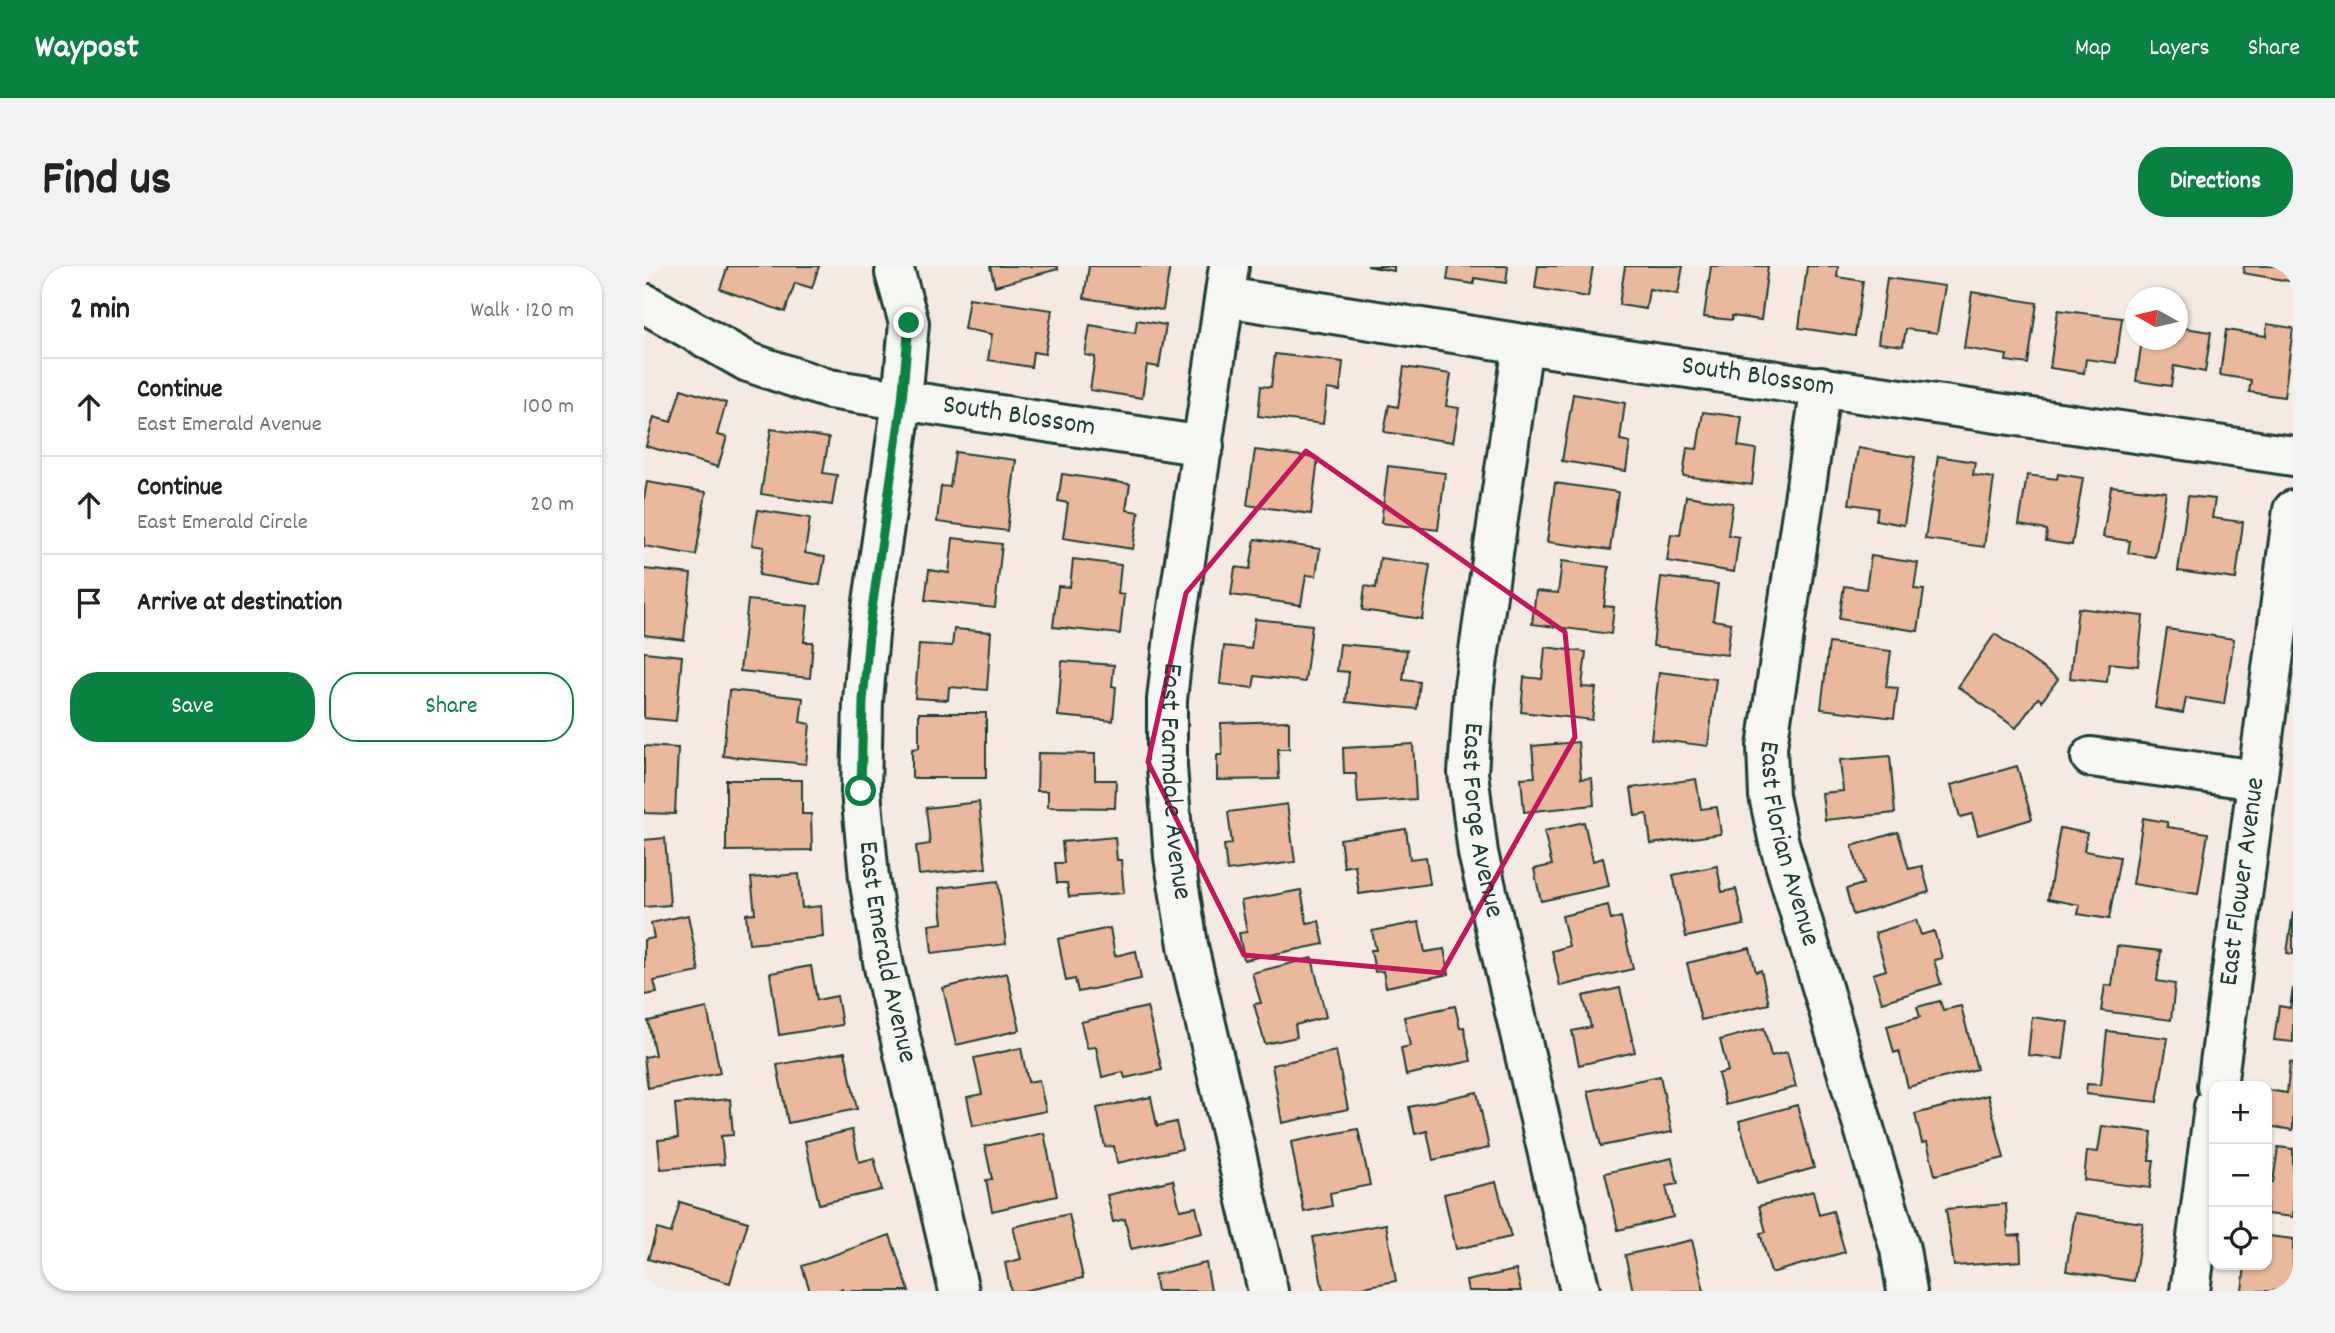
<!DOCTYPE html>
<html lang="en">
<head>
<meta charset="utf-8">
<style>
	:root { --surface:#fff; --page:#f2f2f2; --text:#222; --muted:#767676; --line:#e0e0e0; --accent:#0b8043 }
	body { margin:0; font-family:Dekko,sans-serif; background:var(--page); color:var(--text) }
	.controls { position:absolute; right:21px; bottom:21px; display:grid; overflow:hidden; border-radius:14px; box-shadow:0 2px 5px #0004 }
	.controls button { width:63px; height:63px; display:grid; place-items:center; padding:0; border:0; border-bottom:2px solid var(--line); background:var(--surface); color:var(--text); font:35px sans-serif }
	.compass { position:absolute; left:1481px; top:21px; width:63px; height:63px; border-radius:50%; background:var(--surface); box-shadow:0 2px 5px #0004; rotate:278deg }
	.stop { position:absolute; width:21px; height:21px; margin:-16px; border:5px solid #0b8043; border-radius:50%; background:#fff }
	.stop.end { background:#0b8043; border-color:#fff; box-shadow:0 2px 7px #0008 }
	.list { margin:0; padding:0; list-style:none }
	h2 { display:flex; justify-content:space-between; align-items:center; height:91px; margin:0; padding:0 28px; font-size:30px }
	h2 small { font-size:23px; font-weight:400; color:var(--muted) }
	.list li { display:grid; grid-template-columns:46px 1fr auto; gap:21px; align-items:center; box-sizing:border-box; height:98px; padding:0 28px; border-top:2px solid var(--line) }
	.list b { display:block; font-size:26px; white-space:nowrap }
	.list p { margin:0; font-size:23px; white-space:nowrap; color:var(--muted) }
	.list em { font-size:23px; font-style:normal; color:var(--muted) }
	.actions { display:flex; gap:14px; padding:21px 28px }
	.actions a { flex:1; padding:16px 0; border:2px solid var(--accent); border-radius:28px; text-align:center; font-size:24px; color:var(--accent) }
	.actions .main { background:var(--accent); color:#fff }
	.icon { flex:none; width:38px; height:38px; fill:none; stroke:currentColor; stroke-width:2; stroke-linecap:round; stroke-linejoin:round }
	.map { position:relative; flex:none; width:1649px; height:1025px; overflow:hidden; border-radius:28px }
	header { display:flex; align-items:center; gap:42px; box-sizing:border-box; height:98px; padding:0 35px; background:var(--accent); color:#fff }
	header strong { font-size:33px }
	nav { display:flex; gap:38px; margin-inline-start:auto; font-size:24px }
	.intro { display:flex; align-items:center; justify-content:space-between; box-sizing:border-box; height:168px; padding:0 42px }
	h1 { margin:0; font-size:49px }
	.button { padding:18px 32px; border-radius:28px; background:var(--accent); color:#fff; font-size:24px; font-weight:700 }
	main { display:flex; gap:42px; padding:0 42px }
	aside { flex:1; background:var(--surface); border-radius:28px; box-shadow:0 2px 5px #0004 }
	.map>svg:first-child { display:block }
</style>
</head>
<body>
<header>
<strong>Waypost</strong>
<nav><a>Map</a><a>Layers</a><a>Share</a></nav>
</header>
<div class="intro"><h1>Find us</h1><a class="button">Directions</a></div>
<main>
<aside>
<h2>2 min<small>Walk · 120 m</small></h2>
<ul class="list">
<li><svg class="icon" aria-label="ahead" viewBox="0 0 24 24"><path d="M12 20V5M6 11l6-6 6 6"/></svg><div><b>Continue</b><p>East Emerald Avenue</p></div><em>100 m</em></li>
<li><svg class="icon" aria-label="ahead" viewBox="0 0 24 24"><path d="M12 20V5M6 11l6-6 6 6"/></svg><div><b>Continue</b><p>East Emerald Circle</p></div><em>20 m</em></li>
<li><svg class="icon" aria-label="arrive" viewBox="0 0 24 24"><path d="M6 21V4h12l-3 4 3 4H6"/></svg><div><b>Arrive at destination</b></div></li>
</ul>
<div class="actions"><a class="main">Save</a><a>Share</a></div>
</aside>
<div class="map">
<svg width="1649" height="1025" viewBox="0 0 1649 1025">
	<rect width="100%" height="100%" fill="#f4eae1"/>
	<filter id="ink" filterUnits="userSpaceOnUse"><feTurbulence type="fractalNoise" baseFrequency=".0143" numOctaves="2"/><feDisplacementMap in="SourceGraphic" scale="14" xChannelSelector="R" yChannelSelector="G"/><feConvolveMatrix kernelMatrix="1 2 1 2 8 2 1 2 1" color-interpolation-filters="sRGB"/></filter>
	<g filter="url(#ink)">
		<path fill="#eab89c" stroke="#1f3d34" stroke-width="2" d="M 84,0 L 175,0 L 168,22 L 151,17 L 141,46 L 76,23 Z
			M 346,0 L 413,0 L 414,3 L 351,20 Z
			M 445,0 L 526,0 L 519,44 L 440,32 Z
			M 723,0 L 750,0 L 750,5 Z
			M 805,0 L 864,0 L 862,17 L 830,12 L 830,18 L 803,14 Z
			M 894,0 L 949,0 L 944,31 L 891,22 Z
			M 981,0 L 1039,0 L 1034,28 L 1005,23 L 1002,43 L 975,39 Z
			M 1067,0 L 1124,0 L 1117,54 L 1088,50 L 1088,54 L 1060,51 Z
			M 1163,0 L 1194,0 L 1193,11 L 1219,15 L 1211,70 L 1155,62 Z
			M 1600,0 L 1647,0 L 1645,15 L 1599,7 Z
			M 1243,12 L 1301,20 L 1293,67 L 1262,63 L 1259,80 L 1234,77 Z
			M 1328,26 L 1393,37 L 1384,98 L 1362,95 L 1363,89 L 1320,82 Z
			M 325,32 L 408,44 L 401,88 L 389,86 L 387,101 L 344,94 L 348,68 L 320,63 Z
			M 1414,44 L 1478,52 L 1472,97 L 1442,93 L 1440,107 L 1406,102 Z
			M 493,54 L 522,59 L 515,101 L 503,99 L 498,132 L 446,124 L 451,91 L 441,89 L 446,59 L 491,67 Z
			M 1623,58 L 1649,62 L 1640,131 L 1605,126 L 1607,114 L 1576,109 L 1582,64 L 1622,70 Z
			M 1534,61 L 1567,66 L 1561,106 L 1530,100 L 1527,120 L 1492,115 L 1498,74 L 1534,74 Z
			M 631,88 L 699,96 L 696,125 L 683,123 L 679,158 L 614,150 L 617,120 L 627,121 Z
			M 760,101 L 807,108 L 802,140 L 815,142 L 809,176 L 740,166 L 745,139 L 754,141 Z
			M 37,123 L 82,137 L 73,169 L 83,171 L 74,201 L 2,180 L 10,151 L 27,156 Z
			M 929,128 L 981,137 L 976,174 L 986,176 L 982,205 L 918,195 Z
			M 1059,146 L 1098,151 L 1094,180 L 1112,183 L 1108,219 L 1039,210 L 1043,182 L 1053,183 Z
			M 127,163 L 185,172 L 179,207 L 193,209 L 188,239 L 117,228 Z
			M 1214,182 L 1271,191 L 1260,259 L 1232,254 L 1234,242 L 1205,238 Z
			M 611,184 L 674,192 L 667,248 L 603,239 Z
			M 311,186 L 372,194 L 363,265 L 293,256 L 297,220 L 306,221 Z
			M 1294,190 L 1331,196 L 1329,209 L 1350,212 L 1340,281 L 1281,273 Z
			M 744,200 L 801,207 L 794,264 L 737,257 Z
			M 418,208 L 486,218 L 482,244 L 495,246 L 489,283 L 419,272 L 424,237 L 414,235 Z
			M 1414,208 L 1439,212 L 1428,279 L 1402,275 L 1403,264 L 1375,259 L 1383,209 L 1413,213 Z
			M 3,216 L 62,226 L 52,289 L 0,280 L 0,232 Z
			M 911,217 L 974,226 L 966,284 L 903,276 Z
			M 1467,220 L 1522,226 L 1511,291 L 1484,287 L 1486,275 L 1459,271 Z
			M 1042,230 L 1089,237 L 1084,269 L 1095,271 L 1090,306 L 1023,295 L 1027,268 L 1036,269 Z
			M 1544,230 L 1571,233 L 1568,252 L 1599,256 L 1592,313 L 1534,305 Z
			M 114,244 L 166,252 L 161,287 L 181,291 L 176,319 L 115,309 L 120,281 L 108,279 Z
			M 309,272 L 358,278 L 351,342 L 281,334 L 285,304 L 305,307 Z
			M 611,273 L 676,283 L 672,310 L 662,309 L 657,339 L 587,329 L 591,301 L 606,303 Z
			M 1227,290 L 1274,297 L 1270,323 L 1280,324 L 1274,365 L 1195,353 L 1200,320 L 1222,323 Z
			M 736,292 L 786,299 L 778,353 L 718,344 L 721,320 L 732,322 Z
			M 429,293 L 477,299 L 474,328 L 480,329 L 476,368 L 409,361 L 414,320 L 426,321 Z
			M 918,295 L 965,301 L 960,340 L 970,341 L 967,368 L 888,358 L 892,325 L 914,327 Z
			M 0,303 L 47,308 L 40,374 L 0,369 Z
			M 1017,311 L 1074,318 L 1069,354 L 1087,357 L 1083,389 L 1009,380 Z
			M 104,334 L 164,340 L 160,376 L 169,376 L 166,412 L 96,405 Z
			M 1434,342 L 1499,350 L 1494,400 L 1465,397 L 1463,416 L 1426,412 Z
			M 611,353 L 668,359 L 661,416 L 611,410 L 609,422 L 576,418 L 580,380 L 607,383 Z
			M 310,363 L 347,366 L 343,424 L 305,421 L 304,434 L 271,432 L 275,378 L 308,380 Z
			M 1523,363 L 1590,373 L 1580,438 L 1542,432 L 1539,447 L 1511,442 Z
			M 1351,368 L 1414,413 L 1398,435 L 1394,432 L 1372,462 L 1314,421 Z
			M 1185,377 L 1247,385 L 1242,421 L 1254,422 L 1250,452 L 1177,443 Z
			M 696,378 L 763,384 L 759,414 L 776,416 L 773,443 L 702,436 L 705,406 L 693,405 Z
			M 901,381 L 942,386 L 938,421 L 952,422 L 948,454 L 877,446 L 880,411 L 898,413 Z
			M 0,386 L 38,390 L 32,455 L 0,452 Z
			M 418,395 L 470,399 L 468,420 L 472,421 L 469,455 L 414,450 Z
			M 1015,406 L 1072,413 L 1064,480 L 1007,473 Z
			M 85,424 L 159,432 L 156,456 L 166,458 L 162,498 L 79,490 Z
			M 275,447 L 342,447 L 342,512 L 268,512 L 268,483 L 275,482 Z
			M 645,455 L 645,483 L 634,483 L 635,513 L 573,514 L 573,489 L 578,489 L 577,457 Z
			M 934,476 L 937,513 L 948,512 L 950,539 L 880,546 L 877,512 L 891,511 L 888,480 Z
			M 769,478 L 772,533 L 714,537 L 712,508 L 700,508 L 699,482 Z
			M 0,480 L 34,482 L 31,548 L 0,547 Z
			M 394,487 L 451,488 L 451,514 L 472,514 L 471,542 L 404,541 L 404,525 L 393,525 Z
			M 1246,490 L 1251,547 L 1181,554 L 1178,527 L 1199,525 L 1196,494 Z
			M 1373,500 L 1388,553 L 1334,569 L 1328,548 L 1316,551 L 1307,519 Z
			M 1052,513 L 1057,543 L 1073,541 L 1077,568 L 1007,578 L 1003,548 L 991,550 L 987,522 Z
			M 82,514 L 158,514 L 158,548 L 167,548 L 168,584 L 82,585 Z
			M 335,536 L 342,602 L 275,609 L 272,580 L 286,578 L 282,542 Z
			M 643,538 L 651,596 L 583,605 L 580,579 L 588,578 L 584,546 Z
			M 1499,552 L 1523,556 L 1523,561 L 1564,567 L 1554,628 L 1489,618 Z
			M 940,556 L 949,595 L 959,592 L 965,620 L 897,635 L 890,603 L 908,599 L 900,565 Z
			M 1416,562 L 1443,567 L 1440,585 L 1476,591 L 1465,653 L 1434,648 L 1436,639 L 1404,633 Z
			M 762,563 L 766,593 L 782,591 L 786,618 L 715,628 L 711,599 L 700,601 L 696,573 Z
			M 1254,566 L 1265,603 L 1278,600 L 1285,626 L 1209,649 L 1202,623 L 1219,618 L 1208,580 Z
			M 471,571 L 473,594 L 477,594 L 480,627 L 425,631 L 423,617 L 413,617 L 411,597 L 420,597 L 418,576 Z
			M 21,572 L 26,639 L 0,641 L 0,574 Z
			M 1073,600 L 1078,626 L 1092,623 L 1100,659 L 1042,671 L 1029,609 Z
			M 155,608 L 158,642 L 177,640 L 179,671 L 105,678 L 102,648 L 111,647 L 107,612 Z
			M 354,615 L 362,678 L 288,687 L 285,659 L 299,657 L 295,622 Z
			M 657,624 L 663,657 L 675,655 L 680,678 L 600,694 L 595,667 L 603,666 L 597,635 Z
			M 964,639 L 967,654 L 977,651 L 989,703 L 916,720 L 908,685 L 925,680 L 918,650 Z
			M 1649,646 L 1649,688 L 1643,687 Z
			M 44,649 L 55,706 L 10,715 L 13,727 L 0,729 L 0,674 L 10,672 L 7,657 Z
			M 1272,654 L 1277,669 L 1290,665 L 1298,692 L 1290,694 L 1297,718 L 1238,736 L 1229,708 L 1242,704 L 1231,667 Z
			M 775,656 L 781,686 L 800,683 L 805,708 L 742,721 L 739,705 L 731,706 L 727,684 L 732,684 L 728,665 Z
			M 466,662 L 471,690 L 492,685 L 497,713 L 434,726 L 431,713 L 422,715 L 414,673 Z
			M 1473,680 L 1517,685 L 1513,715 L 1531,718 L 1527,754 L 1457,745 L 1461,719 L 1468,720 Z
			M 1106,682 L 1112,706 L 1117,704 L 1125,738 L 1057,754 L 1043,697 Z
			M 668,692 L 682,751 L 651,759 L 653,771 L 621,778 L 610,738 L 617,737 L 608,707 Z
			M 167,700 L 173,734 L 193,730 L 198,759 L 135,769 L 126,707 Z
			M 363,707 L 376,764 L 312,779 L 299,722 Z
			M 976,722 L 991,786 L 935,799 L 928,765 L 947,761 L 939,730 Z
			M 1649,722 L 1649,776 L 1630,774 L 1635,740 L 1646,742 Z
			M 1296,735 L 1299,744 L 1317,740 L 1333,803 L 1264,821 L 1255,785 L 1250,787 L 1243,760 L 1276,751 L 1273,741 Z
			M 811,740 L 816,762 L 820,761 L 827,795 L 762,809 L 757,782 L 766,780 L 760,751 Z
			M 503,741 L 518,804 L 481,812 L 479,806 L 458,811 L 452,781 L 443,782 L 437,756 Z
			M 63,742 L 76,807 L 4,822 L 0,791 L 11,789 L 4,755 Z
			M 1388,751 L 1424,756 L 1419,793 L 1384,789 Z
			M 1120,762 L 1127,790 L 1143,786 L 1152,821 L 1082,839 L 1074,808 L 1084,805 L 1076,774 Z
			M 1463,765 L 1524,772 L 1513,836 L 1442,828 L 1443,818 L 1457,819 Z
			M 377,782 L 384,816 L 395,814 L 402,845 L 329,860 L 323,831 L 338,828 L 330,792 Z
			M 692,785 L 704,843 L 638,857 L 628,799 Z
			M 201,786 L 213,843 L 144,857 L 133,799 Z
			M 1646,796 L 1649,797 L 1649,864 L 1623,860 L 1623,824 L 1643,827 Z
			M 1016,810 L 1028,866 L 957,880 L 944,825 Z
			M 833,826 L 845,882 L 789,894 L 783,865 L 771,868 L 765,841 Z
			M 1344,829 L 1360,892 L 1291,909 L 1283,876 L 1278,877 L 1271,848 Z
			M 507,831 L 513,860 L 532,856 L 538,883 L 473,897 L 470,880 L 461,881 L 453,842 Z
			M 86,833 L 89,869 L 77,870 L 80,898 L 17,903 L 14,874 L 34,872 L 31,838 Z
			M 1153,839 L 1170,902 L 1113,918 L 1095,855 Z
			M 1458,860 L 1508,866 L 1505,894 L 1510,894 L 1506,922 L 1440,914 L 1443,885 L 1454,886 Z
			M 714,863 L 726,919 L 686,927 L 688,940 L 660,946 L 647,876 Z
			M 208,864 L 215,896 L 230,892 L 238,924 L 175,938 L 161,875 Z
			M 400,867 L 413,930 L 348,945 L 342,914 L 348,913 L 341,880 Z
			M 1634,881 L 1649,883 L 1649,951 L 1623,948 L 1623,916 L 1629,916 Z
			M 1028,892 L 1034,918 L 1022,920 L 1029,951 L 974,964 L 961,907 Z
			M 529,914 L 536,944 L 552,941 L 558,967 L 487,983 L 481,953 L 469,956 L 463,929 Z
			M 852,916 L 867,971 L 812,983 L 800,928 Z
			M 1169,925 L 1175,949 L 1189,945 L 1201,986 L 1127,1007 L 1116,967 L 1122,966 L 1115,940 Z
			M 36,936 L 104,956 L 86,1017 L 4,993 L 13,963 L 27,967 Z
			M 1362,938 L 1364,970 L 1376,969 L 1377,995 L 1310,1000 L 1302,943 Z
			M 1431,947 L 1499,957 L 1490,1015 L 1422,1005 Z
			M 425,948 L 439,1012 L 379,1025 L 367,1025 L 361,997 L 377,993 L 369,961 Z
			M 742,958 L 752,1015 L 697,1025 L 679,1025 L 669,971 Z
			M 246,969 L 265,1025 L 199,1025 L 198,1023 L 192,1025 L 166,1025 L 158,1000 Z
			M 1625,970 L 1649,973 L 1649,1025 L 1598,1025 L 1601,999 L 1621,1001 L 1623,999 Z
			M 1048,974 L 1060,1025 L 989,1025 L 981,989 Z
			M 562,997 L 567,1025 L 513,1025 L 510,1009 Z
			M 872,1004 L 877,1025 L 824,1025 L 822,1015 Z"/>
		<g fill="none" stroke-linecap="round" stroke-linejoin="round">
			<g stroke="#1f3d34" stroke-width="44">
				<g id="minor">
					<path id="s1" d="M 585,0 L 530,369 L 523,434 L 523,501 L 530,591 L 545,685 L 624,1025"/>
					<path id="s2" d="M 251,7 L 265,57 L 258,135 L 226,357 L 219,435 L 217,525 L 225,612 L 240,701 L 315,1025"/>
					<path id="s3" d="M 581,31 L 879,78 L 1649,190"/>
					<path id="s4" d="M 0,37 L 104,96 L 185,123 L 560,180"/>
					<path id="s5" d="M 879,78 L 830,420 L 824,507 L 834,587 L 936,1025"/>
					<path id="s6" d="M 1177,120 L 1123,481 L 1125,530 L 1135,577 L 1256,983 L 1263,1025"/>
					<path d="M 1447,491 L 1613,514"/>
					<path id="s7" d="M 1573,820 L 1649,244"/>
					<path d="M 1546,1025 L 1570,841"/>
				</g>
			</g>
			<use href="#minor" stroke="#f6f6f2" stroke-width="38"/>
		</g>
	</g>
	<g fill="none" stroke-linecap="round" stroke-linejoin="round" filter="url(#ink)">
		<path stroke="#0b8043" stroke-width="9" d="M 217,525 L 219,435 L 226,357 L 258,135 L 265,57"/>
	</g>
	<path fill="none" stroke="#c2185b" stroke-width="5" stroke-linejoin="round" d="M 662,185 L 921,366 L 931,471 L 798,707 L 600,689 L 504,496 L 542,327 Z"/>
	<g text-anchor="middle" dominant-baseline="central" stroke-width="5" stroke-linejoin="round" paint-order="stroke">
		<g font-size="28" fill="#1f3d34" stroke="#f6f6f2">
			<text stroke="none"><textPath href="#s3" startOffset="539">South Blossom</textPath></text>
			<text stroke="none"><textPath href="#s4" startOffset="397">South Blossom</textPath></text>
			<text stroke="none"><textPath href="#s1" startOffset="520">East Farmdale Avenue</textPath></text>
			<text stroke="none"><textPath href="#s5" startOffset="481">East Forge Avenue</textPath></text>
			<text stroke="none"><textPath href="#s6" startOffset="464">East Florian Avenue</textPath></text>
			<text stroke="none"><textPath href="#s7" startOffset="206">East Flower Avenue</textPath></text>
			<text stroke="none"><textPath href="#s2" startOffset="686">East Emerald Avenue</textPath></text>
		</g>
	</g>
</svg>
<div class="controls">
<button>+</button>
<button>−</button>
<button><svg class="icon" aria-label="locate" viewBox="0 0 24 24"><circle cx="12" cy="12" r="6"/><path d="M12 2v4M12 18v4M2 12h4M18 12h4"/></svg></button>
</div>
<svg class="compass" viewBox="-18 -18 36 36"><path d="M0-13l5 13h-10z" fill="#e53935"/><path d="M0 13l5-13h-10z" fill="#767676"/></svg>
<div class="stop" style="left:217px;top:525px"></div>
<div class="stop end" style="left:265px;top:57px"></div>
</div>
</main>
</body>
</html>
